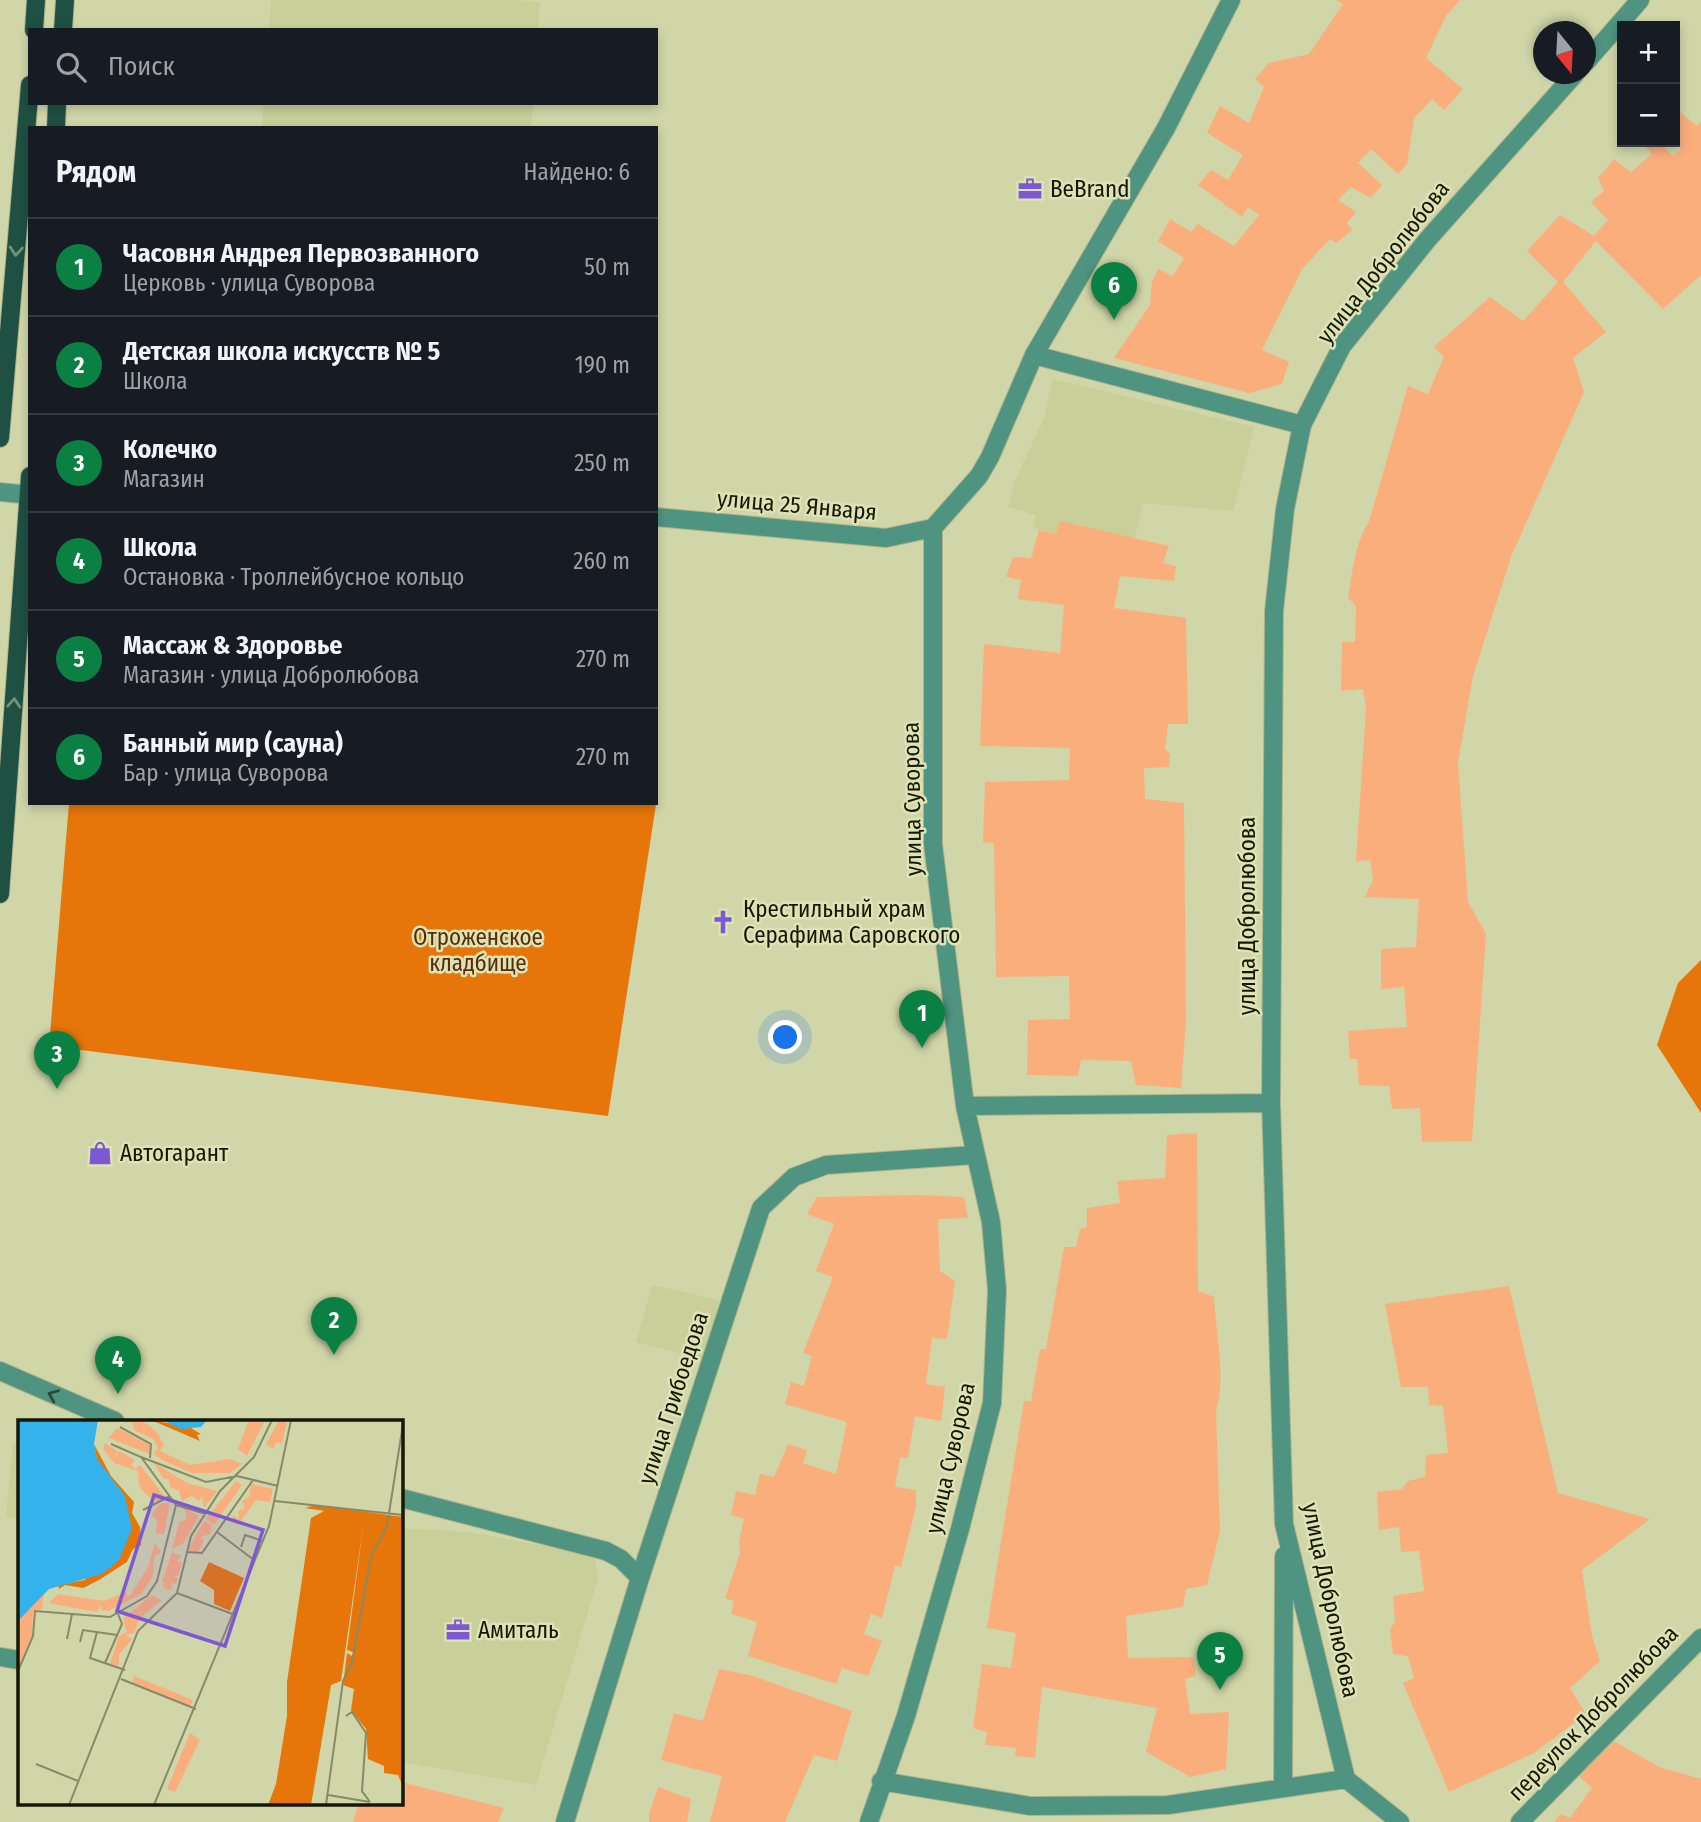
<!DOCTYPE html>
<html lang="ru">
<head>
<meta charset="utf-8">
<style>
	:root { --surface:#171b24; --page:#20242c; --text:#f1f3f6; --muted:#9ea1a6; --line:#363941; --accent:#0b8043 }
	body { margin:0; font-family:"Fira Sans Condensed",sans-serif; background:var(--page); color:var(--text) }
	.controls { position:absolute; right:21px; top:21px; display:grid; overflow:hidden; border-radius:0px; box-shadow:0 4px 10px #0003 }
	.controls button { width:63px; height:63px; display:grid; place-items:center; padding:0; border:0; border-bottom:2px solid var(--line); background:var(--surface); color:var(--text); font:35px sans-serif }
	.compass { position:absolute; left:1533px; top:21px; width:63px; height:63px; border-radius:50%; background:var(--surface); box-shadow:0 4px 10px #0003; rotate:162deg }
	.you { position:absolute; left:786px; top:1038px; width:24px; height:24px; margin:-18px; border:5px solid #fff; border-radius:50%; background:#1a73e8; box-shadow:0 0 0 10px #1a73e833 }
	.badge { display:grid; place-items:center; width:46px; height:46px; border-radius:50%; background:var(--accent); color:#fff; font-size:23px; font-weight:700 }
	.pin { position:absolute; translate:-50% -58px; filter:drop-shadow(0 2px 4px #0008) }
	.pin::after { content:''; position:absolute; top:37px; width:24px; height:21px; background:inherit; clip-path:polygon(0 0,100% 0,50% 100%) }
	.list { margin:0; padding:0; list-style:none }
	h2 { display:flex; justify-content:space-between; align-items:center; height:91px; margin:0; padding:0 28px; font-size:30px }
	h2 small { font-size:23px; font-weight:400; color:var(--muted) }
	.list li { display:grid; grid-template-columns:46px 1fr auto; gap:21px; align-items:center; box-sizing:border-box; height:98px; padding:0 28px; border-top:2px solid var(--line) }
	.list b { display:block; font-size:26px; white-space:nowrap }
	.list p { margin:0; font-size:23px; white-space:nowrap; color:var(--muted) }
	.list em { font-size:23px; font-style:normal; color:var(--muted) }
	.icon { flex:none; width:38px; height:38px; fill:none; stroke:currentColor; stroke-width:2; stroke-linecap:round; stroke-linejoin:round }
	.map { position:relative; flex:none; width:1701px; height:1822px; overflow:hidden }
	.search { position:absolute; background:var(--surface); box-shadow:0 4px 10px #0003; left:28px; top:28px; width:630px; height:77px; display:flex; align-items:center; gap:18px; box-sizing:border-box; padding:0 24px; border-radius:0px; color:var(--muted); font-size:26px }
	.panel { position:absolute; background:var(--surface); box-shadow:0 4px 10px #0003; left:28px; top:126px; width:630px; height:679px; border-radius:0px }
	.map>svg:first-child { display:block }
</style>
</head>
<body>
<div class="map">
<svg width="1701" height="1822" viewBox="0 0 1701 1822">
	<rect width="100%" height="100%" fill="#d0d6a8"/>
	<path fill="#c8cf99" d="M 271,0 L 517,0 L 540,2 L 538,30 L 269,30 Z
		M 263,103 L 533,103 L 531,128 L 262,128 Z
		M 1053,379 L 1254,427 L 1233,511 L 1143,503 L 1134,540 L 1060,521 L 1056,534 L 1033,528 L 1036,515 L 1008,507 L 1014,483 L 1044,418 Z
		M 652,1285 L 719,1300 L 705,1360 L 636,1342 Z
		M 13,1443 L 19,1444 L 19,1518 L 6,1517 Z
		M 401,1528 L 468,1532 L 595,1555 L 598,1579 L 536,1785 L 401,1762 Z"/>
	<path fill="#faae7c" d="M 1336,0 L 1460,0 L 1446,16 L 1426,58 L 1463,89 L 1444,110 L 1432,99 L 1414,118 L 1407,164 L 1398,174 L 1371,149 L 1358,163 L 1382,185 L 1371,198 L 1351,187 L 1338,200 L 1356,212 L 1347,223 L 1352,230 L 1336,243 L 1330,239 L 1302,269 L 1262,350 L 1289,362 L 1282,384 L 1249,393 L 1114,358 L 1150,305 L 1152,281 L 1158,269 L 1173,276 L 1184,258 L 1158,241 L 1170,219 L 1191,232 L 1198,224 L 1234,246 L 1259,215 L 1248,207 L 1242,217 L 1198,185 L 1211,170 L 1228,180 L 1243,155 L 1207,133 L 1220,106 L 1249,123 L 1264,87 L 1255,79 L 1269,63 L 1309,54 L 1343,4 Z
		M 1675,108 L 1697,126 L 1701,122 L 1701,275 L 1663,309 L 1596,241 L 1563,282 L 1606,332 L 1573,358 L 1584,392 L 1511,557 L 1473,676 L 1458,763 L 1468,902 L 1486,934 L 1472,1141 L 1422,1142 L 1420,1108 L 1392,1109 L 1389,1086 L 1359,1085 L 1357,1059 L 1350,1059 L 1348,1031 L 1407,1027 L 1404,987 L 1381,989 L 1381,949 L 1416,947 L 1419,899 L 1365,897 L 1373,880 L 1370,860 L 1356,861 L 1366,709 L 1363,689 L 1341,691 L 1342,642 L 1355,642 L 1356,606 L 1348,598 C 1353,572 1354,544 1369,522 L 1408,386 L 1428,394 L 1444,357 L 1434,347 L 1490,297 L 1523,321 L 1558,282 L 1527,251 L 1560,215 L 1594,236 L 1608,220 L 1591,202 L 1604,191 L 1598,178 L 1614,159 L 1631,172 L 1652,154 L 1641,142 L 1659,142 L 1673,156 L 1681,149 L 1675,140 Z
		M 1060,521 L 1169,546 L 1163,563 L 1176,566 L 1174,581 L 1120,576 L 1114,608 L 1186,618 L 1188,724 L 1168,724 L 1165,749 L 1170,754 L 1169,767 L 1144,768 L 1145,799 L 1184,803 L 1186,1021 L 1181,1088 L 1136,1085 L 1131,1061 L 1081,1060 L 1078,1076 L 1027,1075 L 1028,1020 L 1070,1019 L 1069,976 L 996,977 L 994,843 L 983,842 L 985,782 L 1069,780 L 1070,748 L 980,746 L 984,644 L 1060,653 L 1064,605 L 1018,599 L 1021,580 L 1006,577 L 1013,557 L 1031,558 L 1039,530 L 1056,534 Z
		M 1197,1133 L 1198,1291 L 1214,1297 C 1216,1334 1226,1376 1216,1412 L 1220,1531 L 1207,1585 L 1186,1589 L 1183,1607 L 1126,1616 L 1128,1658 L 1193,1657 L 1196,1676 L 1185,1679 L 1190,1714 L 1229,1712 L 1226,1769 L 1190,1777 L 1146,1752 L 1157,1708 L 1042,1687 L 1035,1758 L 1015,1756 L 1016,1748 L 985,1745 L 987,1732 L 973,1728 L 982,1664 L 1011,1668 L 1016,1633 L 987,1628 L 1024,1401 L 1031,1401 L 1040,1349 L 1046,1349 L 1064,1247 L 1076,1247 L 1080,1229 L 1087,1227 L 1087,1208 L 1120,1203 L 1117,1181 L 1165,1178 L 1167,1135 Z
		M 920,1195 L 964,1197 L 968,1218 L 938,1219 L 940,1271 L 955,1281 L 947,1339 L 932,1338 L 926,1384 L 945,1387 L 941,1421 L 915,1416 L 908,1458 L 900,1458 L 895,1487 L 916,1490 L 916,1507 L 901,1567 L 895,1566 L 882,1618 L 871,1614 L 864,1634 L 882,1641 L 868,1676 L 842,1668 L 836,1684 L 748,1656 L 757,1622 L 731,1614 L 734,1601 L 725,1598 L 740,1553 L 739,1541 L 744,1519 L 731,1515 L 736,1491 L 755,1495 L 760,1474 L 774,1477 L 788,1444 L 807,1450 L 803,1463 L 836,1474 L 847,1422 L 785,1404 L 791,1382 L 804,1386 L 812,1356 L 803,1353 L 833,1277 L 816,1271 L 834,1224 L 807,1214 L 817,1197 Z
		M 1509,1286 L 1558,1493 L 1650,1519 L 1582,1570 L 1592,1636 L 1600,1661 L 1570,1688 L 1586,1714 L 1534,1753 L 1449,1792 L 1403,1683 L 1414,1678 L 1408,1656 L 1393,1654 L 1390,1629 L 1395,1622 L 1393,1596 L 1424,1591 L 1419,1551 L 1401,1552 L 1399,1527 L 1379,1530 L 1377,1492 L 1402,1489 L 1408,1481 L 1425,1477 L 1426,1455 L 1448,1453 L 1443,1406 L 1429,1405 L 1428,1387 L 1401,1387 L 1385,1304 Z
		M 719,1669 L 753,1676 L 852,1711 L 837,1761 L 814,1755 L 785,1822 L 710,1822 L 722,1776 L 661,1760 L 674,1713 L 703,1721 Z
		M 1614,1741 L 1659,1767 L 1701,1779 L 1701,1822 L 1554,1822 L 1560,1814 L 1570,1818 L 1592,1788 L 1578,1775 Z
		M 401,1782 L 504,1808 L 498,1822 L 353,1822 L 359,1803 L 401,1803 Z
		M 658,1787 L 691,1799 L 687,1822 L 649,1822 L 649,1814 Z"/>
	<path fill="#e67609" d="M 657,798 L 608,1116 L 49,1046 L 69,803 L 656,803 Z
		M 1701,960 L 1701,1113 L 1657,1045 L 1678,983 Z"/>
	<g fill="none" stroke-linecap="round" stroke-linejoin="round">
		<g stroke="#afb48b" stroke-width="20">
			<path id="minor" d="M 1586,62 L 1640,0
				M 1034,355 L 1302,425
				M 0,492 L 30,495
				M 656,517 L 886,538 L 933,528
				M 965,1106 L 1271,1103
				M 0,1371 L 115,1421
				M 401,1498 L 606,1551 L 621,1559 L 640,1578
				M 0,1657 L 19,1660
				M 881,1781 L 1030,1806 L 1168,1805 L 1346,1779
				M 1283,1787 L 1284,1556
				M 565,1822 L 640,1578 L 761,1208 L 794,1177 L 826,1165 L 975,1155
				M 869,1822 L 906,1716 L 960,1529 L 992,1403 L 997,1290 L 991,1222 L 965,1106 L 933,844 L 933,528 L 979,476 L 990,457 L 1034,355 L 1166,128 L 1231,0
				M 1400,1822 L 1346,1779 L 1284,1524 L 1271,1103 L 1274,611 L 1285,509 L 1302,425 L 1342,346 L 1428,239 L 1575,74
				M 1520,1822 L 1701,1638"/>
		</g>
		<g stroke="#afb48b" stroke-width="20">
			<path id="major" d="M 34,30 L 36,0
				M 63,30 L 65,0
				M 56,128 L 57,103
				M 0,438 L 30,85
				M 0,894 L 30,476"/>
		</g>
		<use href="#minor" stroke="#4f9481" stroke-width="18"/>
		<use href="#major" stroke="#1f5044" stroke-width="18"/>
	</g>
	<defs><path id="oneway-chevron" d="M-2-3.5L2.5 0L-2 3.5" fill="none" stroke-width="1.6" stroke-linecap="round" stroke-linejoin="round" transform="scale(1.75)"/></defs>
	<g stroke="#749276">
		<use href="#oneway-chevron" transform="translate(16 251) rotate(95)"/>
		<use href="#oneway-chevron" transform="translate(14 703) rotate(-86)"/>
	</g>
	<use stroke="#2d4a38" href="#oneway-chevron" transform="translate(53 1395) rotate(-157)"/>
	<defs>
		<g id="office-bare" transform="scale(1.89)"><path d="M-6-3h4V-5.5h4V-3h4V5H-6ZM-1-4.5V-3h2v-1.5ZM-6 0V1H6V0Z" fill="#7e58d2" stroke="#dde3b4" stroke-width="2.5" paint-order="stroke"/></g>
		<g id="church-bare" transform="scale(1.89)"><path d="M-1.2-6h2.4v3.5h3.3v2.4h-3.3V6h-2.4V-.1h-3.3v-2.4h3.3Z" fill="#7e58d2" stroke="#dde3b4" stroke-width="2.5" paint-order="stroke"/></g>
		<g id="shop-bare" transform="scale(1.89)"><path d="M-5-2.5h2.3a2.7 3.5 0 0 1 5.4 0H5L5.5 6h-11ZM-1.5-2.5h3a1.5 2.3 0 0 0-3 0Z" fill="#7e58d2" stroke="#dde3b4" stroke-width="2.5" paint-order="stroke"/></g>
	</defs>
	<g fill-rule="evenodd">
		<use href="#office-bare" x="1030" y="189"/>
		<use href="#church-bare" x="723" y="922"/>
		<use href="#shop-bare" x="100" y="1153"/>
		<use href="#office-bare" x="458" y="1630"/>
	</g>
	<g text-anchor="middle" dominant-baseline="central" stroke-width="5" stroke-linejoin="round" paint-order="stroke">
		<g font-size="23" fill="#161807" stroke="#dde3b4" text-anchor="start">
			<text x="1050" y="189">BeBrand</text>
			<text x="743" y="909">Крестильный храм<tspan x="743" dy="26">Серафима Саровского</tspan></text>
			<text x="120" y="1153">Автогарант</text>
			<text x="478" y="1630">Амиталь</text>
		</g>
		<g font-size="23" fill="#161807" stroke="#dde3b4">
			<text transform="translate(1383 262) rotate(-52)">улица Добролюбова</text>
			<text transform="translate(797 505) rotate(5)">улица 25 Января</text>
			<text transform="translate(912 799) rotate(-91)">улица Суворова</text>
			<text transform="translate(1247 916) rotate(-90)">улица Добролюбова</text>
			<text transform="translate(673 1398) rotate(-72)">улица Грибоедова</text>
			<text transform="translate(950 1458) rotate(-77)">улица Суворова</text>
			<text transform="translate(1331 1600) rotate(78)">улица Добролюбова</text>
			<text transform="translate(1593 1713) rotate(-46)">переулок Добролюбова</text>
		</g>
		<g font-size="23" fill="#592c09" stroke="#dde3b4">
			<text x="478" y="937">Отроженское<tspan x="478" dy="26">кладбище</tspan></text>
		</g>
	</g>
	<g transform="translate(18 1420)">
		<rect width="385" height="385" fill="#d0d6a8"/>
		<path d="M 100,0 L 123,0 L 138,11 L 146,25 L 142,31 L 172,45 L 212,39 L 224,44 L 212,53 L 174,53 L 144,40 L 135,33 L 140,28 L 135,19 L 116,10 L 115,3 ZM 231,0 L 247,0 L 229,36 L 220,29 ZM 261,0 L 269,0 L 264,24 L 259,22 L 255,29 L 248,24 ZM 99,8 L 133,26 L 132,34 L 91,18 ZM 87,23 L 99,31 L 96,39 L 101,31 L 117,40 L 113,44 L 117,49 L 122,45 L 147,77 L 140,82 L 129,75 L 121,66 L 120,51 L 96,43 L 85,29 ZM 135,42 L 169,63 L 199,71 L 186,88 L 184,76 L 181,81 L 174,76 L 164,81 L 161,71 L 152,67 L 151,59 L 146,59 ZM 218,61 L 224,65 L 196,105 L 188,99 ZM 233,64 L 255,69 L 252,82 L 238,80 L 220,105 L 212,100 L 216,96 L 221,99 L 220,91 L 227,88 L 224,81 L 231,77 ZM 152,82 L 146,114 L 138,113 L 139,99 L 133,95 L 142,84 ZM 166,88 L 181,96 L 165,124 L 154,129 L 161,103 L 169,99 ZM 186,101 L 194,105 L 192,114 L 183,117 L 186,120 L 180,133 L 170,130 ZM 137,123 L 143,132 L 136,137 L 135,156 L 123,174 L 90,191 L 83,190 L 83,185 L 79,192 L 31,183 L 40,174 L 86,181 L 108,172 L 111,177 L 130,147 ZM 154,132 L 164,136 L 159,141 L 164,143 L 160,156 L 155,156 L 160,158 L 158,164 L 153,163 L 155,168 L 150,171 L 144,165 L 148,164 L 144,162 ZM 26,174 L 24,189 L 15,192 L 14,215 L 0,249 L 0,201 ZM 133,175 L 144,180 L 122,198 L 116,213 L 108,215 L 114,219 L 101,235 L 101,246 L 92,244 L 101,216 L 109,212 L 105,199 ZM 116,256 L 175,280 L 172,287 L 114,262 ZM 172,313 L 182,320 L 157,372 L 149,369 Z" fill="#faae7c"/>
		<path d="M 133,0 L 171,7 L 183,14 L 179,15 L 182,21 ZM 76,24 L 93,56 L 116,82 L 114,93 L 122,107 L 123,125 L 115,129 L 109,142 L 81,160 L 65,168 L 47,165 L 41,169 L 40,165 L 67,160 L 106,76 L 79,40 ZM 298,85 L 385,97 L 385,367 L 380,355 L 366,353 L 366,346 L 350,339 L 348,309 L 333,290 L 336,269 L 325,265 L 329,233 L 334,236 L 335,232 L 329,230 L 346,100 L 323,261 L 313,265 L 293,385 L 250,385 L 258,364 L 269,296 L 269,262 L 293,98 L 306,91 L 287,88 ZM 191,142 L 226,158 L 212,191 L 196,184 L 196,170 L 182,161 Z" fill="#e67609"/>
		<path d="M 0,0 L 80,0 L 76,24 L 79,39 L 107,76 L 114,109 L 101,140 L 84,154 L 31,169 L 0,201 ZM 144,0 L 189,0 L 183,7 L 163,9 Z" fill="#34b2ec"/>
		<path fill="none" stroke="#868a68" stroke-width="2" d="M 102,7 L 133,24 L 132,38M 123,37 L 188,62 L 219,56 L 260,66M 257,81 L 385,95M 158,85 L 188,94M 125,90 L 152,76M 199,112 L 236,140M 223,127 L 227,115 L 245,121M 169,132 L 184,133 L 235,60M 159,173 L 217,195M 79,212 L 72,238 L 107,250M 49,219 L 54,194M 62,222 L 65,210 L 99,215M 87,243 L 104,204 L 100,194M 0,251 L 15,216 L 17,191 L 92,197 L 129,176 L 139,161 L 158,85 L 123,37 L 93,24M 103,259 L 178,289M 328,296 L 334,292 L 348,313 L 344,371 L 352,382M 18,344 L 60,361M 310,375 L 352,382M 51,385 L 120,211 L 159,173 L 173,116 L 202,71 L 236,37 L 254,0M 136,385 L 251,106 L 273,0M 308,385 L 325,261 L 334,243 L 353,136 L 369,106 L 385,4"/>
		<path fill="#7e58d2" fill-opacity="0.15" stroke="#7e58d2" stroke-width="3.5" d="M 136,75 L 245,110 L 207,226 L 99,191 Z"/>
		<rect width="385" height="385" fill="none" stroke="#161807" stroke-width="3.5"/>
	</g>
</svg>
<div class="controls">
<button>+</button>
<button>−</button>
</div>
<svg class="compass" viewBox="-18 -18 36 36"><path d="M0-13l5 13h-10z" fill="#e53935"/><path d="M0 13l5-13h-10z" fill="#9ea1a6"/></svg>
<div class="you"></div>
<div class="pin badge" style="left:922px;top:1048px">1</div>
<div class="pin badge" style="left:334px;top:1355px">2</div>
<div class="pin badge" style="left:57px;top:1089px">3</div>
<div class="pin badge" style="left:118px;top:1394px">4</div>
<div class="pin badge" style="left:1220px;top:1690px">5</div>
<div class="pin badge" style="left:1114px;top:320px">6</div>
<div class="search"><svg class="icon" aria-label="search" viewBox="0 0 24 24"><circle cx="10" cy="10" r="6"/><path d="M15 15l6 6"/></svg>Поиск</div>
<section class="panel">
<h2>Рядом<small>Найдено: 6</small></h2>
<ul class="list">
<li><span class="badge">1</span><div><b>Часовня Андрея Первозванного</b><p>Церковь · улица Суворова</p></div><em>50 m</em></li>
<li><span class="badge">2</span><div><b>Детская школа искусств № 5</b><p>Школа</p></div><em>190 m</em></li>
<li><span class="badge">3</span><div><b>Колечко</b><p>Магазин</p></div><em>250 m</em></li>
<li><span class="badge">4</span><div><b>Школа</b><p>Остановка · Троллейбусное кольцо</p></div><em>260 m</em></li>
<li><span class="badge">5</span><div><b>Массаж &amp; Здоровье</b><p>Магазин · улица Добролюбова</p></div><em>270 m</em></li>
<li><span class="badge">6</span><div><b>Банный мир (сауна)</b><p>Бар · улица Суворова</p></div><em>270 m</em></li>
</ul>
</section>
</div>
</body>
</html>
